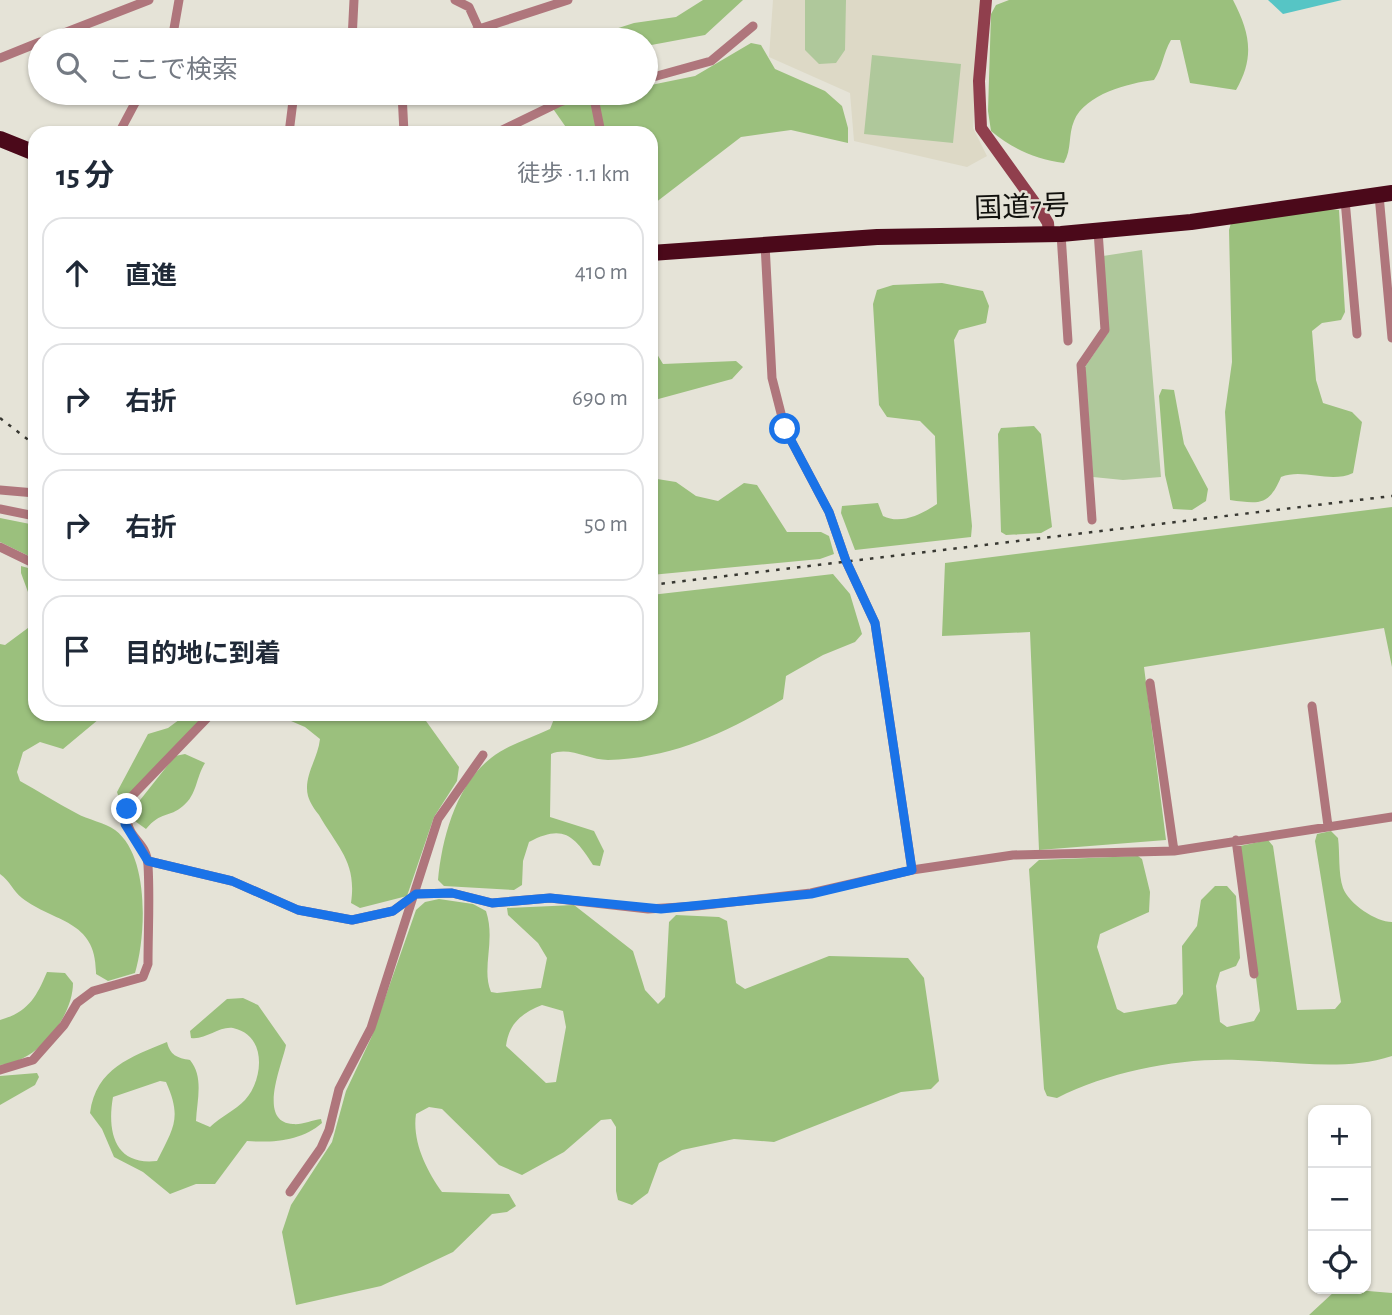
<!DOCTYPE html>
<html lang="ja">
<head>
<meta charset="utf-8">
<style>
	:root { --surface:#fff; --page:#f2f2f3; --text:#1f2937; --muted:#747a83; --line:#e0e1e3 }
	body { margin:0; font-family:"Alegreya Sans","Noto Sans JP",sans-serif; background:var(--page); color:var(--text) }
	.controls { position:absolute; right:21px; bottom:21px; display:grid; overflow:hidden; border-radius:14px; box-shadow:0 2px 5px #0004 }
	.controls button { width:63px; height:63px; display:grid; place-items:center; padding:0; border:0; border-bottom:2px solid var(--line); background:var(--surface); color:var(--text); font:35px sans-serif }
	.stop { position:absolute; width:21px; height:21px; margin:-16px; border:5px solid #1a73e8; border-radius:50%; background:#fff }
	.stop.end { background:#1a73e8; border-color:#fff; box-shadow:0 2px 7px #0008 }
	.list { margin:0; padding:0; list-style:none }
	h2 { display:flex; justify-content:space-between; align-items:center; height:91px; margin:0; padding:0 28px; font-size:30px }
	h2 small { font-size:23px; font-weight:400; color:var(--muted) }
	.list li { display:grid; grid-template-columns:46px 1fr auto; gap:21px; align-items:center; box-sizing:border-box; height:112px; margin:0 14px 14px; padding:0 14px; border:2px solid var(--line); border-radius:21px }
	.list b { display:block; font-size:26px; white-space:nowrap }
	.list em { font-size:23px; font-style:normal; color:var(--muted) }
	.icon { flex:none; width:38px; height:38px; fill:none; stroke:currentColor; stroke-width:2; stroke-linecap:round; stroke-linejoin:round }
	.map { position:relative; flex:none; width:1392px; height:1315px; overflow:hidden }
	.search { position:absolute; background:var(--surface); box-shadow:0 2px 5px #0004; left:28px; top:28px; width:630px; height:77px; display:flex; align-items:center; gap:18px; box-sizing:border-box; padding:0 24px; border-radius:38px; color:var(--muted); font-size:26px }
	.panel { position:absolute; background:var(--surface); box-shadow:0 2px 5px #0004; left:28px; top:126px; width:630px; height:595px; border-radius:21px }
	.map>svg:first-child { display:block }
</style>
</head>
<body>
<div class="map">
<svg width="1392" height="1315" viewBox="0 0 1392 1315">
	<rect width="100%" height="100%" fill="#e5e3d7"/>
	<path fill="#ddd9c6" d="M 773,0 L 981,0 L 973,128 L 987,156 L 967,167 L 854,141 L 850,93 L 769,57 Z"/>
	<path fill="#afc89b" d="M 805,0 L 846,0 L 845,50 L 836,63 L 819,64 L 805,50 Z
		M 872,55 L 961,64 L 953,143 L 864,134 Z
		M 1142,250 L 1161,477 L 1123,480 L 1093,477 L 1085,367 L 1108,333 L 1103,256 Z"/>
	<path fill="#9bc07d" fill-rule="evenodd" d="M 703,0 L 743,0 L 705,35 L 646,46 L 646,40 L 581,40 L 634,23 L 676,17 Z
		M 1009,0 L 1233,0 C 1250,33 1255,57 1236,90 L 1190,83 L 1180,40 L 1171,40 C 1163,53 1163,67 1154,80 C 1129,83 1085,94 1074,121 C 1068,135 1072,149 1064,163 C 1035,159 1013,149 991,131 L 988,111 L 991,14 L 996,5 Z
		M 751,43 L 761,45 L 775,69 L 825,91 L 842,106 L 848,128 L 848,143 L 791,130 L 741,137 L 655,203 L 651,202 L 651,133 L 570,133 L 542,93 L 646,93 L 646,86 L 695,76 Z
		M 1330,209 L 1339,210 L 1345,312 L 1341,320 L 1322,323 L 1312,331 L 1316,380 L 1323,403 L 1352,412 L 1362,422 L 1353,473 C 1330,484 1304,468 1281,477 C 1269,506 1259,504 1230,500 L 1225,412 L 1232,362 L 1229,230 L 1231,223 Z
		M 942,283 L 983,291 L 989,306 L 986,323 L 959,330 L 954,340 L 972,526 L 971,537 L 855,550 L 841,513 L 842,506 L 878,503 L 883,516 C 901,525 922,514 937,504 L 935,436 L 920,421 L 887,417 L 879,405 L 873,304 L 877,290 L 893,285 Z
		M 651,344 L 663,364 L 736,361 L 743,367 L 732,379 L 651,401 Z
		M 1162,389 L 1174,390 L 1184,444 L 1208,489 L 1206,501 L 1192,510 L 1173,509 L 1165,475 L 1159,396 Z
		M 1034,426 L 1041,434 L 1052,527 L 1041,533 L 1006,535 L 1001,532 L 998,434 L 1001,428 Z
		M 651,478 L 676,482 L 696,496 L 718,501 L 744,483 L 757,485 L 787,532 L 821,532 L 829,536 L 834,554 L 820,559 L 651,575 Z
		M 1392,507 L 1392,667 L 1384,628 L 1144,667 L 1166,840 L 1039,850 L 1030,632 L 942,636 L 945,563 Z
		M 0,518 L 35,525 L 35,559 L 0,542 Z
		M 21,566 L 35,570 L 35,611 L 21,573 Z
		M 833,574 L 850,594 L 862,634 L 855,642 L 823,655 L 786,676 L 783,699 C 727,732 674,758 608,760 C 589,760 569,746 551,754 L 550,817 L 594,831 L 604,851 L 600,866 L 593,865 C 574,835 563,824 529,842 L 523,861 L 522,885 L 514,890 L 444,886 L 438,880 C 442,838 456,785 491,758 C 507,745 531,738 550,729 L 556,714 L 651,714 L 651,595 Z
		M 35,616 L 35,714 L 105,714 L 63,749 L 40,742 L 23,752 L 17,772 L 20,781 C 38,791 57,803 76,813 C 88,820 104,822 115,830 C 150,856 146,936 135,973 L 108,981 L 96,974 C 97,919 54,923 22,898 C 13,891 10,881 0,874 L 0,644 L 5,645 L 32,625 Z
		M 187,714 L 206,714 L 121,804 L 117,792 L 148,734 L 168,728 Z
		M 288,714 L 421,714 L 459,767 L 457,781 L 434,817 L 407,896 L 360,908 L 351,903 C 357,862 338,848 319,815 C 315,810 310,803 308,796 C 303,776 318,759 320,739 L 305,727 L 291,721 Z
		M 185,754 L 205,763 C 196,777 197,795 183,806 C 169,818 161,811 146,829 L 132,819 L 133,809 L 175,756 Z
		M 1331,831 L 1338,838 C 1340,853 1338,873 1343,888 C 1349,904 1376,922 1392,922 L 1392,1056 C 1342,1072 1290,1061 1238,1060 C 1178,1058 1111,1071 1057,1098 L 1047,1096 L 1044,1089 L 1029,869 L 1039,860 L 1138,856 L 1142,859 L 1150,892 L 1149,912 L 1100,934 L 1097,947 L 1117,1009 L 1124,1013 L 1176,1004 L 1183,994 L 1182,946 L 1197,926 L 1201,900 L 1215,886 L 1227,886 L 1236,896 L 1240,958 L 1236,966 L 1220,972 L 1216,986 L 1220,1022 L 1227,1027 L 1254,1021 L 1260,1011 L 1240,846 L 1268,840 L 1273,846 L 1297,1010 L 1335,1009 L 1341,1002 L 1315,841 L 1317,834 Z
		M 439,899 L 473,904 L 486,911 C 496,941 481,968 491,992 L 497,993 L 541,988 L 547,958 L 538,943 L 508,915 L 507,908 L 574,905 L 633,951 L 645,990 L 658,1004 L 665,997 L 669,922 L 676,915 L 719,917 L 727,921 L 736,983 L 745,989 L 829,956 L 908,958 L 924,978 L 939,1081 L 931,1089 L 901,1092 L 774,1142 L 734,1139 L 682,1150 L 659,1163 L 648,1193 L 632,1205 L 618,1200 L 616,1191 L 616,1127 L 611,1119 L 601,1120 L 564,1152 L 522,1175 L 499,1165 L 442,1109 L 429,1107 L 416,1114 C 412,1141 426,1170 442,1192 L 509,1194 L 516,1206 L 507,1212 L 492,1214 L 453,1252 L 381,1286 L 296,1305 L 282,1232 L 291,1205 L 332,1142 L 346,1091 L 371,1038 L 416,910 L 425,902 ZM 542,1005 L 563,1011 L 566,1027 L 556,1082 L 546,1083 L 506,1046 C 509,1023 522,1013 542,1005 Z
		M 47,972 L 65,973 L 73,983 C 73,1018 36,1063 0,1065 L 0,1020 C 28,1012 36,998 47,972 Z
		M 243,998 L 258,1005 L 286,1045 C 283,1063 256,1122 293,1124 C 302,1125 312,1120 321,1119 L 322,1123 C 302,1141 272,1143 247,1141 L 215,1184 L 196,1184 L 170,1194 L 143,1172 L 114,1157 L 102,1129 L 90,1113 C 96,1068 131,1057 167,1042 C 170,1055 177,1058 190,1060 C 204,1077 197,1100 196,1121 L 210,1127 C 220,1117 236,1110 245,1100 C 264,1079 267,1035 233,1028 C 219,1026 206,1040 191,1038 L 190,1031 L 227,999 ZM 160,1081 L 166,1082 C 182,1118 174,1127 157,1161 C 114,1166 107,1131 113,1097 Z
		M 37,1073 L 39,1077 L 35,1085 L 0,1105 L 0,1076 Z
		M 1344,1289 L 1392,1293 L 1392,1315 L 1309,1315 L 1335,1291 Z"/>
	<path fill="#56c5c5" d="M 1268,0 L 1342,0 L 1283,14 Z"/>
	<g fill="none" stroke-linecap="round" stroke-linejoin="round">
		<path stroke="#af767c" stroke-width="9" d="M 455,0 L 469,7 L 479,29 L 462,40
			M 479,29 L 568,0
			M 46,40 L 149,0
			M 172,40 L 179,0
			M 352,40 L 354,0
			M 0,58 L 40,42
			M 646,79 L 711,61 L 753,26
			M 402,93 L 404,133
			M 593,93 L 601,133
			M 119,133 L 135,103 L 146,93
			M 289,133 L 294,93
			M 496,133 L 560,102 L 587,93
			M 1379,195 L 1392,338
			M 1345,200 L 1357,334
			M 1061,234 L 1068,341
			M 765,244 L 772,378 L 785,429 L 829,512 L 846,561 L 875,623 L 912,870
			M 0,490 L 35,493
			M 0,509 L 35,516
			M 1092,520 L 1081,365 L 1105,330 L 1098,231
			M 0,547 L 35,564
			M 1150,683 L 1174,851
			M 1312,706 L 1328,826
			M 1236,840 L 1254,974
			M 148,861 L 232,881 L 298,910 L 352,920 L 393,911 L 416,894 L 452,893 L 492,903 L 550,898 L 648,909 L 697,906 L 811,893 L 912,870 L 1013,855 L 1174,851 L 1392,817
			M 0,1070 L 33,1060 L 64,1025 L 77,1003 L 93,991 L 143,977 L 148,964 C 148,931 150,898 148,865 C 146,833 115,841 133,795 L 211,714
			M 290,1192 L 321,1148 L 329,1130 L 339,1089 L 371,1028 L 438,819 L 483,755"/>
		<path stroke="#903f4d" stroke-width="12" d="M 986,0 L 979,81 L 981,128 L 1042,213 L 1048,223 L 1049,234"/>
		<path stroke="#4b091a" stroke-width="16" d="M 0,139 L 35,153
			M 651,253 L 877,237 L 1061,234 L 1191,222 L 1392,193"/>
		<path stroke="#383832" stroke-width="2.5" stroke-dasharray="3.5 7" stroke-linecap="butt" d="M 0,418 L 35,445
			M 651,585 L 1392,496"/>
	</g>
	<g fill="none" stroke-linecap="round" stroke-linejoin="round">
		<path stroke="#1a73e8" stroke-width="9" d="M 127,809 L 125,824 L 148,861 L 232,881 L 298,910 L 352,920 L 393,911 L 416,894 L 452,893 L 492,903 L 550,898 L 661,909 L 811,894 L 912,870 L 875,623 L 846,561 L 829,512 L 785,429"/>
	</g>
	<g text-anchor="middle" dominant-baseline="central" stroke-width="5" stroke-linejoin="round" paint-order="stroke">
		<g font-size="28" fill="#11110d" stroke="#e5e3d7">
			<text transform="translate(1022 208) rotate(-2)">国道7号</text>
		</g>
	</g>
</svg>
<div class="controls">
<button>+</button>
<button>−</button>
<button><svg class="icon" aria-label="locate" viewBox="0 0 24 24"><circle cx="12" cy="12" r="6"/><path d="M12 2v4M12 18v4M2 12h4M18 12h4"/></svg></button>
</div>
<div class="stop" style="left:785px;top:429px"></div>
<div class="stop end" style="left:127px;top:809px"></div>
<div class="search"><svg class="icon" aria-label="search" viewBox="0 0 24 24"><circle cx="10" cy="10" r="6"/><path d="M15 15l6 6"/></svg>ここで検索</div>
<section class="panel">
<h2>15 分<small>徒歩 · 1.1 km</small></h2>
<ul class="list">
<li><svg class="icon" aria-label="ahead" viewBox="0 0 24 24"><path d="M12 20V5M6 11l6-6 6 6"/></svg><div><b>直進</b></div><em>410 m</em></li>
<li><svg class="icon" aria-label="right" viewBox="0 0 24 24"><path d="M7 20v-9h11M14 6l5 5-5 5"/></svg><div><b>右折</b></div><em>690 m</em></li>
<li><svg class="icon" aria-label="right" viewBox="0 0 24 24"><path d="M7 20v-9h11M14 6l5 5-5 5"/></svg><div><b>右折</b></div><em>50 m</em></li>
<li><svg class="icon" aria-label="arrive" viewBox="0 0 24 24"><path d="M6 21V4h12l-3 4 3 4H6"/></svg><div><b>目的地に到着</b></div></li>
</ul>
</section>
</div>
</body>
</html>
